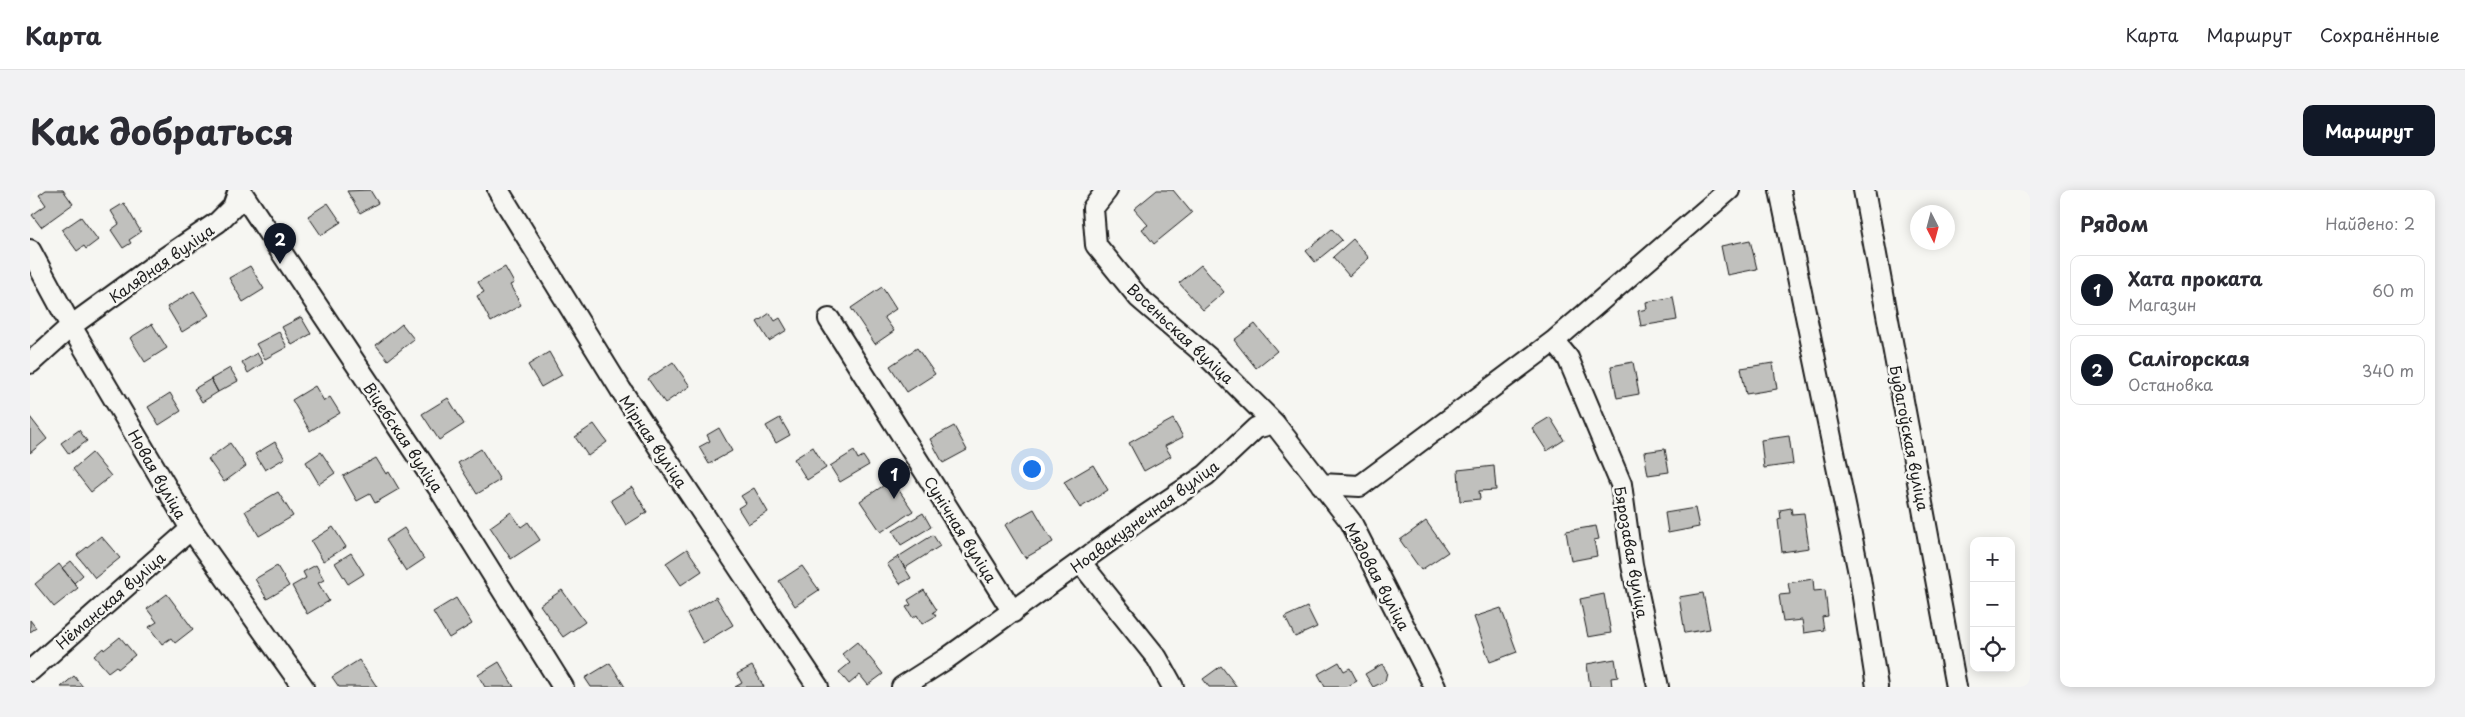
<!DOCTYPE html>
<html lang="ru">
<head>
<meta charset="utf-8">
<style>
	:root { --surface:#fff; --page:#f2f2f3; --text:#2b2b33; --muted:#7c7c81; --line:#e1e1e2; --accent:#111827 }
	body { margin:0; font-family:"Playpen Sans",sans-serif; background:var(--page); color:var(--text) }
	.controls { position:absolute; right:15px; bottom:15px; display:grid; overflow:hidden; border-radius:10px; box-shadow:0 2px 12px #0003 }
	.controls button { width:45px; height:45px; display:grid; place-items:center; padding:0; border:0; border-bottom:1px solid var(--line); background:var(--surface); color:var(--text); font:25px sans-serif }
	.compass { position:absolute; left:1880px; top:15px; width:45px; height:45px; border-radius:50%; background:var(--surface); box-shadow:0 2px 12px #0003; rotate:174deg }
	.you { position:absolute; left:1001px; top:278px; width:18px; height:18px; margin:-12px; border:4px solid #fff; border-radius:50%; background:#1a73e8; box-shadow:0 0 0 8px #1a73e833 }
	.badge { display:grid; place-items:center; width:32px; height:32px; border-radius:50%; background:var(--accent); color:#fff; font-size:16px; font-weight:700 }
	.pin { position:absolute; translate:-50% -41px; filter:drop-shadow(0 1px 2px #0008) }
	.pin::after { content:''; position:absolute; top:26px; width:18px; height:15px; background:inherit; clip-path:polygon(0 0,100% 0,50% 100%) }
	.list { margin:0; padding:0; list-style:none }
	h2 { display:flex; justify-content:space-between; align-items:center; height:65px; margin:0; padding:0 20px; font-size:21px }
	h2 small { font-size:16px; font-weight:400; color:var(--muted) }
	.list li { display:grid; grid-template-columns:32px 1fr auto; gap:15px; align-items:center; box-sizing:border-box; height:70px; margin:0 10px 10px; padding:0 10px; border:1px solid var(--line); border-radius:10px }
	.list b { display:block; font-size:19px; white-space:nowrap }
	.list p { margin:0; font-size:16px; white-space:nowrap; color:var(--muted) }
	.list em { font-size:16px; font-style:normal; color:var(--muted) }
	.icon { flex:none; width:28px; height:28px; fill:none; stroke:currentColor; stroke-width:2; stroke-linecap:round; stroke-linejoin:round }
	.map { position:relative; flex:none; width:2000px; height:497px; overflow:hidden; border-radius:10px }
	header { display:flex; align-items:center; gap:30px; box-sizing:border-box; height:70px; padding:0 25px; background:var(--surface); border-bottom:1px solid var(--line) }
	header strong { font-size:24px }
	nav { display:flex; gap:28px; margin-inline-start:auto; font-size:18px }
	.intro { display:flex; align-items:center; justify-content:space-between; box-sizing:border-box; height:120px; padding:0 30px }
	h1 { margin:0; font-size:35px }
	.button { padding:12px 22px; border-radius:10px; background:var(--accent); color:#fff; font-size:18px; font-weight:700 }
	main { display:flex; gap:30px; padding:0 30px }
	aside { flex:1; background:var(--surface); border-radius:10px; box-shadow:0 2px 12px #0003 }
	.map>svg:first-child { display:block }
</style>
</head>
<body>
<header>
<strong>Карта</strong>
<nav><a>Карта</a><a>Маршрут</a><a>Сохранённые</a></nav>
</header>
<div class="intro"><h1>Как добраться</h1><a class="button">Маршрут</a></div>
<main>
<div class="map">
<svg width="2000" height="497" viewBox="0 0 2000 497">
	<rect width="100%" height="100%" fill="#f6f6f2"/>
	<filter id="ink" filterUnits="userSpaceOnUse"><feTurbulence type="fractalNoise" baseFrequency=".02" numOctaves="2"/><feDisplacementMap in="SourceGraphic" scale="10" xChannelSelector="R" yChannelSelector="G"/><feConvolveMatrix kernelMatrix="1 2 1 2 8 2 1 2 1" color-interpolation-filters="sRGB"/></filter>
	<g filter="url(#ink)">
		<path fill="#c0c0bd" stroke="#1c1c1c" d="M 16,0 L 33,0 L 43,14 L 11,37 L 2,25 L 16,15 L 9,5 Z
			M 340,0 L 348,13 L 330,23 L 317,1 Z
			M 1127,0 L 1143,0 L 1162,23 L 1124,54 L 1112,39 L 1118,35 L 1104,19 Z
			M 94,13 L 111,42 L 99,50 L 101,53 L 93,58 L 81,40 L 89,34 L 81,21 Z
			M 298,13 L 311,32 L 291,45 L 278,26 Z
			M 51,27 L 68,50 L 56,59 L 54,56 L 47,61 L 32,40 Z
			M 1302,39 L 1312,50 L 1285,72 L 1276,61 Z
			M 1323,49 L 1339,68 L 1319,86 L 1303,67 Z
			M 1720,50 L 1727,79 L 1697,85 L 1691,56 Z
			M 1171,75 L 1194,102 L 1173,120 L 1149,93 Z
			M 220,76 L 234,99 L 213,112 L 199,88 Z
			M 475,77 L 484,93 L 480,95 L 491,115 L 461,132 L 447,106 L 454,102 L 448,92 Z
			M 852,97 L 866,119 L 854,127 L 864,141 L 845,154 L 821,118 Z
			M 164,101 L 179,125 L 152,142 L 137,117 Z
			M 1643,107 L 1647,130 L 1611,136 L 1608,121 L 1617,119 L 1616,112 Z
			M 740,123 L 745,131 L 750,128 L 757,140 L 739,151 L 727,132 Z
			M 271,127 L 281,144 L 262,155 L 252,137 Z
			M 122,134 L 137,158 L 115,172 L 100,148 Z
			M 372,134 L 384,149 L 358,170 L 346,155 Z
			M 1225,134 L 1247,161 L 1226,178 L 1204,150 Z
			M 249,142 L 257,157 L 235,169 L 226,154 Z
			M 887,158 L 905,184 L 877,202 L 860,176 Z
			M 519,162 L 532,185 L 511,197 L 498,175 Z
			M 227,163 L 233,173 L 218,183 L 212,172 Z
			M 643,172 L 660,196 L 635,213 L 618,189 Z
			M 1603,172 L 1609,204 L 1587,208 L 1581,176 Z
			M 1743,173 L 1747,199 L 1716,204 L 1711,178 Z
			M 200,178 L 208,191 L 188,202 L 181,189 Z
			M 181,189 L 188,202 L 172,212 L 164,199 Z
			M 285,196 L 294,211 L 300,207 L 310,223 L 280,241 L 262,210 Z
			M 140,203 L 151,221 L 129,235 L 118,217 Z
			M 418,208 L 434,234 L 409,250 L 392,224 Z
			M 0,227 L 17,249 L 0,263 Z
			M 1520,227 L 1534,250 L 1517,261 L 1502,238 Z
			M 750,228 L 760,245 L 746,253 L 736,236 Z
			M 1143,229 L 1153,247 L 1135,256 L 1141,266 L 1114,281 L 1099,253 Z
			M 564,234 L 577,252 L 558,266 L 545,247 Z
			M 924,236 L 937,260 L 913,273 L 900,249 Z
			M 689,238 L 702,261 L 679,274 L 669,257 L 680,251 L 677,245 Z
			M 49,240 L 57,251 L 39,264 L 31,253 Z
			M 1759,246 L 1763,274 L 1734,278 L 1731,250 Z
			M 245,252 L 255,268 L 235,280 L 225,264 Z
			M 200,253 L 216,276 L 194,292 L 178,269 Z
			M 783,257 L 796,278 L 777,290 L 764,269 Z
			M 451,259 L 470,290 L 447,304 L 428,273 Z
			M 1635,259 L 1639,282 L 1618,285 L 1614,262 Z
			M 824,261 L 828,269 L 833,266 L 839,275 L 810,292 L 800,276 Z
			M 291,262 L 305,283 L 289,294 L 276,272 Z
			M 62,263 L 81,286 L 61,302 L 43,279 Z
			M 346,268 L 356,284 L 359,282 L 369,299 L 345,313 L 340,304 L 327,311 L 313,286 Z
			M 1063,275 L 1078,300 L 1050,318 L 1034,292 Z
			M 1464,276 L 1466,300 L 1449,301 L 1450,309 L 1430,311 L 1428,280 Z
			M 862,290 L 883,321 L 851,342 L 830,311 Z
			M 602,297 L 617,322 L 596,335 L 581,310 Z
			M 724,298 L 738,322 L 718,334 L 708,318 L 716,313 L 711,306 Z
			M 248,302 L 263,326 L 229,346 L 215,321 Z
			M 1665,318 L 1669,337 L 1638,343 L 1635,323 Z
			M 1761,318 L 1762,324 L 1774,323 L 1779,358 L 1752,362 L 1748,330 L 1751,329 L 1750,320 Z
			M 1004,319 L 1023,352 L 995,368 L 975,335 Z
			M 481,322 L 491,337 L 498,332 L 510,350 L 481,369 L 460,337 Z
			M 893,323 L 901,337 L 871,355 L 863,341 Z
			M 1396,331 L 1418,362 L 1391,380 L 1370,350 Z
			M 1566,336 L 1569,349 L 1564,350 L 1567,366 L 1541,371 L 1536,341 Z
			M 303,337 L 316,357 L 293,371 L 281,351 Z
			M 374,338 L 394,369 L 376,381 L 356,350 Z
			M 903,345 L 910,356 L 875,378 L 868,367 Z
			M 71,346 L 90,368 L 65,388 L 47,365 Z
			M 657,359 L 672,381 L 651,395 L 636,373 Z
			M 321,363 L 334,384 L 318,394 L 305,373 Z
			M 868,367 L 881,388 L 870,394 L 857,374 Z
			M 41,371 L 53,385 L 44,393 L 32,378 Z
			M 29,374 L 48,398 L 24,417 L 5,394 Z
			M 286,375 L 294,390 L 288,393 L 299,411 L 277,424 L 262,396 L 276,388 L 273,382 Z
			M 247,376 L 259,396 L 237,409 L 225,389 Z
			M 772,376 L 789,400 L 765,416 L 749,391 Z
			M 1783,389 L 1784,401 L 1795,400 L 1798,426 L 1792,427 L 1794,440 L 1774,443 L 1772,430 L 1753,432 L 1749,405 L 1760,404 L 1758,393 Z
			M 532,400 L 555,432 L 533,447 L 510,415 Z
			M 894,400 L 907,420 L 903,422 L 906,426 L 892,434 L 887,425 L 883,428 L 876,417 L 881,415 L 878,410 Z
			M 1673,403 L 1680,439 L 1655,443 L 1649,407 Z
			M 137,404 L 163,439 L 145,453 L 141,448 L 132,454 L 119,437 L 127,432 L 117,419 Z
			M 1574,404 L 1581,443 L 1558,447 L 1550,409 Z
			M 686,407 L 703,435 L 673,453 L 657,424 Z
			M 426,408 L 442,434 L 419,448 L 403,422 Z
			M 1277,417 L 1287,437 L 1265,447 L 1255,427 Z
			M 1471,418 L 1487,462 L 1460,472 L 1444,427 Z
			M 0,430 L 6,438 L 0,442 Z
			M 90,447 L 105,465 L 88,479 L 86,476 L 78,482 L 64,466 L 73,458 L 74,460 Z
			M 827,452 L 853,484 L 838,495 L 830,485 L 819,494 L 809,482 L 820,473 L 812,464 Z
			M 1585,469 L 1588,487 L 1581,488 L 1582,497 L 1560,497 L 1557,474 Z
			M 329,470 L 347,497 L 309,497 L 302,487 Z
			M 469,472 L 484,497 L 455,497 L 448,485 Z
			M 1309,472 L 1314,481 L 1320,478 L 1327,491 L 1316,497 L 1295,497 L 1288,484 Z
			M 580,473 L 595,497 L 561,497 L 555,488 Z
			M 1352,474 L 1357,482 L 1355,491 L 1343,497 L 1335,484 Z
			M 722,476 L 734,497 L 705,497 L 712,493 L 707,484 Z
			M 1191,476 L 1207,497 L 1179,497 L 1173,489 Z
			M 44,486 L 53,497 L 31,497 Z"/>
		<g fill="none" stroke-linecap="round" stroke-linejoin="round">
			<g stroke="#1c1c1c" stroke-width="24">
				<path id="minor" d="M 210,0 L 408,297 L 533,497
					M 468,0 L 591,200 L 788,497
					M 1077,0 L 1063,18 L 1066,55 L 1109,108 L 1179,168 L 1244,233 L 1321,332 L 1405,497
					M 1750,0 L 1830,388 L 1847,497
					M 1834,0 L 1926,497
					M 0,60 L 41,136 L 161,339 L 273,497
					M 799,129 L 983,422
					M 1524,151 L 1538,168 L 1591,294 L 1602,375 L 1628,497
					M 0,173 L 41,136 L 129,72 L 188,32 L 203,17 L 209,0
					M 1291,294 L 1330,296 L 1524,151 L 1699,0
					M 1051,373 L 1127,468 L 1143,497
					M 0,481 L 161,339
					M 872,497 L 916,469 L 1113,327 L 1176,285 L 1226,238 L 1244,233"/>
			</g>
			<use href="#minor" stroke="#f6f6f2" stroke-width="20"/>
		</g>
	</g>
	<g text-anchor="middle" dominant-baseline="central" stroke-width="5" stroke-linejoin="round" paint-order="stroke">
		<g font-size="15" fill="#1c1c1c" stroke="#f6f6f2">
			<text transform="translate(131 73) rotate(-35)">Калядная вуліца</text>
			<text transform="translate(1151 143) rotate(43)">Восеньская вуліца</text>
			<text transform="translate(374 247) rotate(56)">Віцебская вуліца</text>
			<text transform="translate(1880 248) rotate(79)">Будагоўская вуліца</text>
			<text transform="translate(624 251) rotate(56)">Мірная вуліца</text>
			<text transform="translate(128 284) rotate(60)">Новая вуліца</text>
			<text transform="translate(1114 326) rotate(-36)">Ноавакузнечная вуліца</text>
			<text transform="translate(931 339) rotate(58)">Сунічная вуліца</text>
			<text transform="translate(1602 362) rotate(80)">Бярозавая вуліца</text>
			<text transform="translate(1348 386) rotate(62)">Мядовая вуліца</text>
			<text transform="translate(80 410) rotate(-41)">Нёманская вуліца</text>
		</g>
	</g>
</svg>
<div class="controls">
<button>+</button>
<button>−</button>
<button><svg class="icon" aria-label="locate" viewBox="0 0 24 24"><circle cx="12" cy="12" r="6"/><path d="M12 2v4M12 18v4M2 12h4M18 12h4"/></svg></button>
</div>
<svg class="compass" viewBox="-18 -18 36 36"><path d="M0-13l5 13h-10z" fill="#e53935"/><path d="M0 13l5-13h-10z" fill="#7c7c81"/></svg>
<div class="you"></div>
<div class="pin badge" style="left:864px;top:309px">1</div>
<div class="pin badge" style="left:250px;top:74px">2</div>
</div>
<aside>
<h2>Рядом<small>Найдено: 2</small></h2>
<ul class="list">
<li><span class="badge">1</span><div><b>Хата проката</b><p>Магазин</p></div><em>60 m</em></li>
<li><span class="badge">2</span><div><b>Салігорская</b><p>Остановка</p></div><em>340 m</em></li>
</ul>
</aside>
</main>
</body>
</html>
